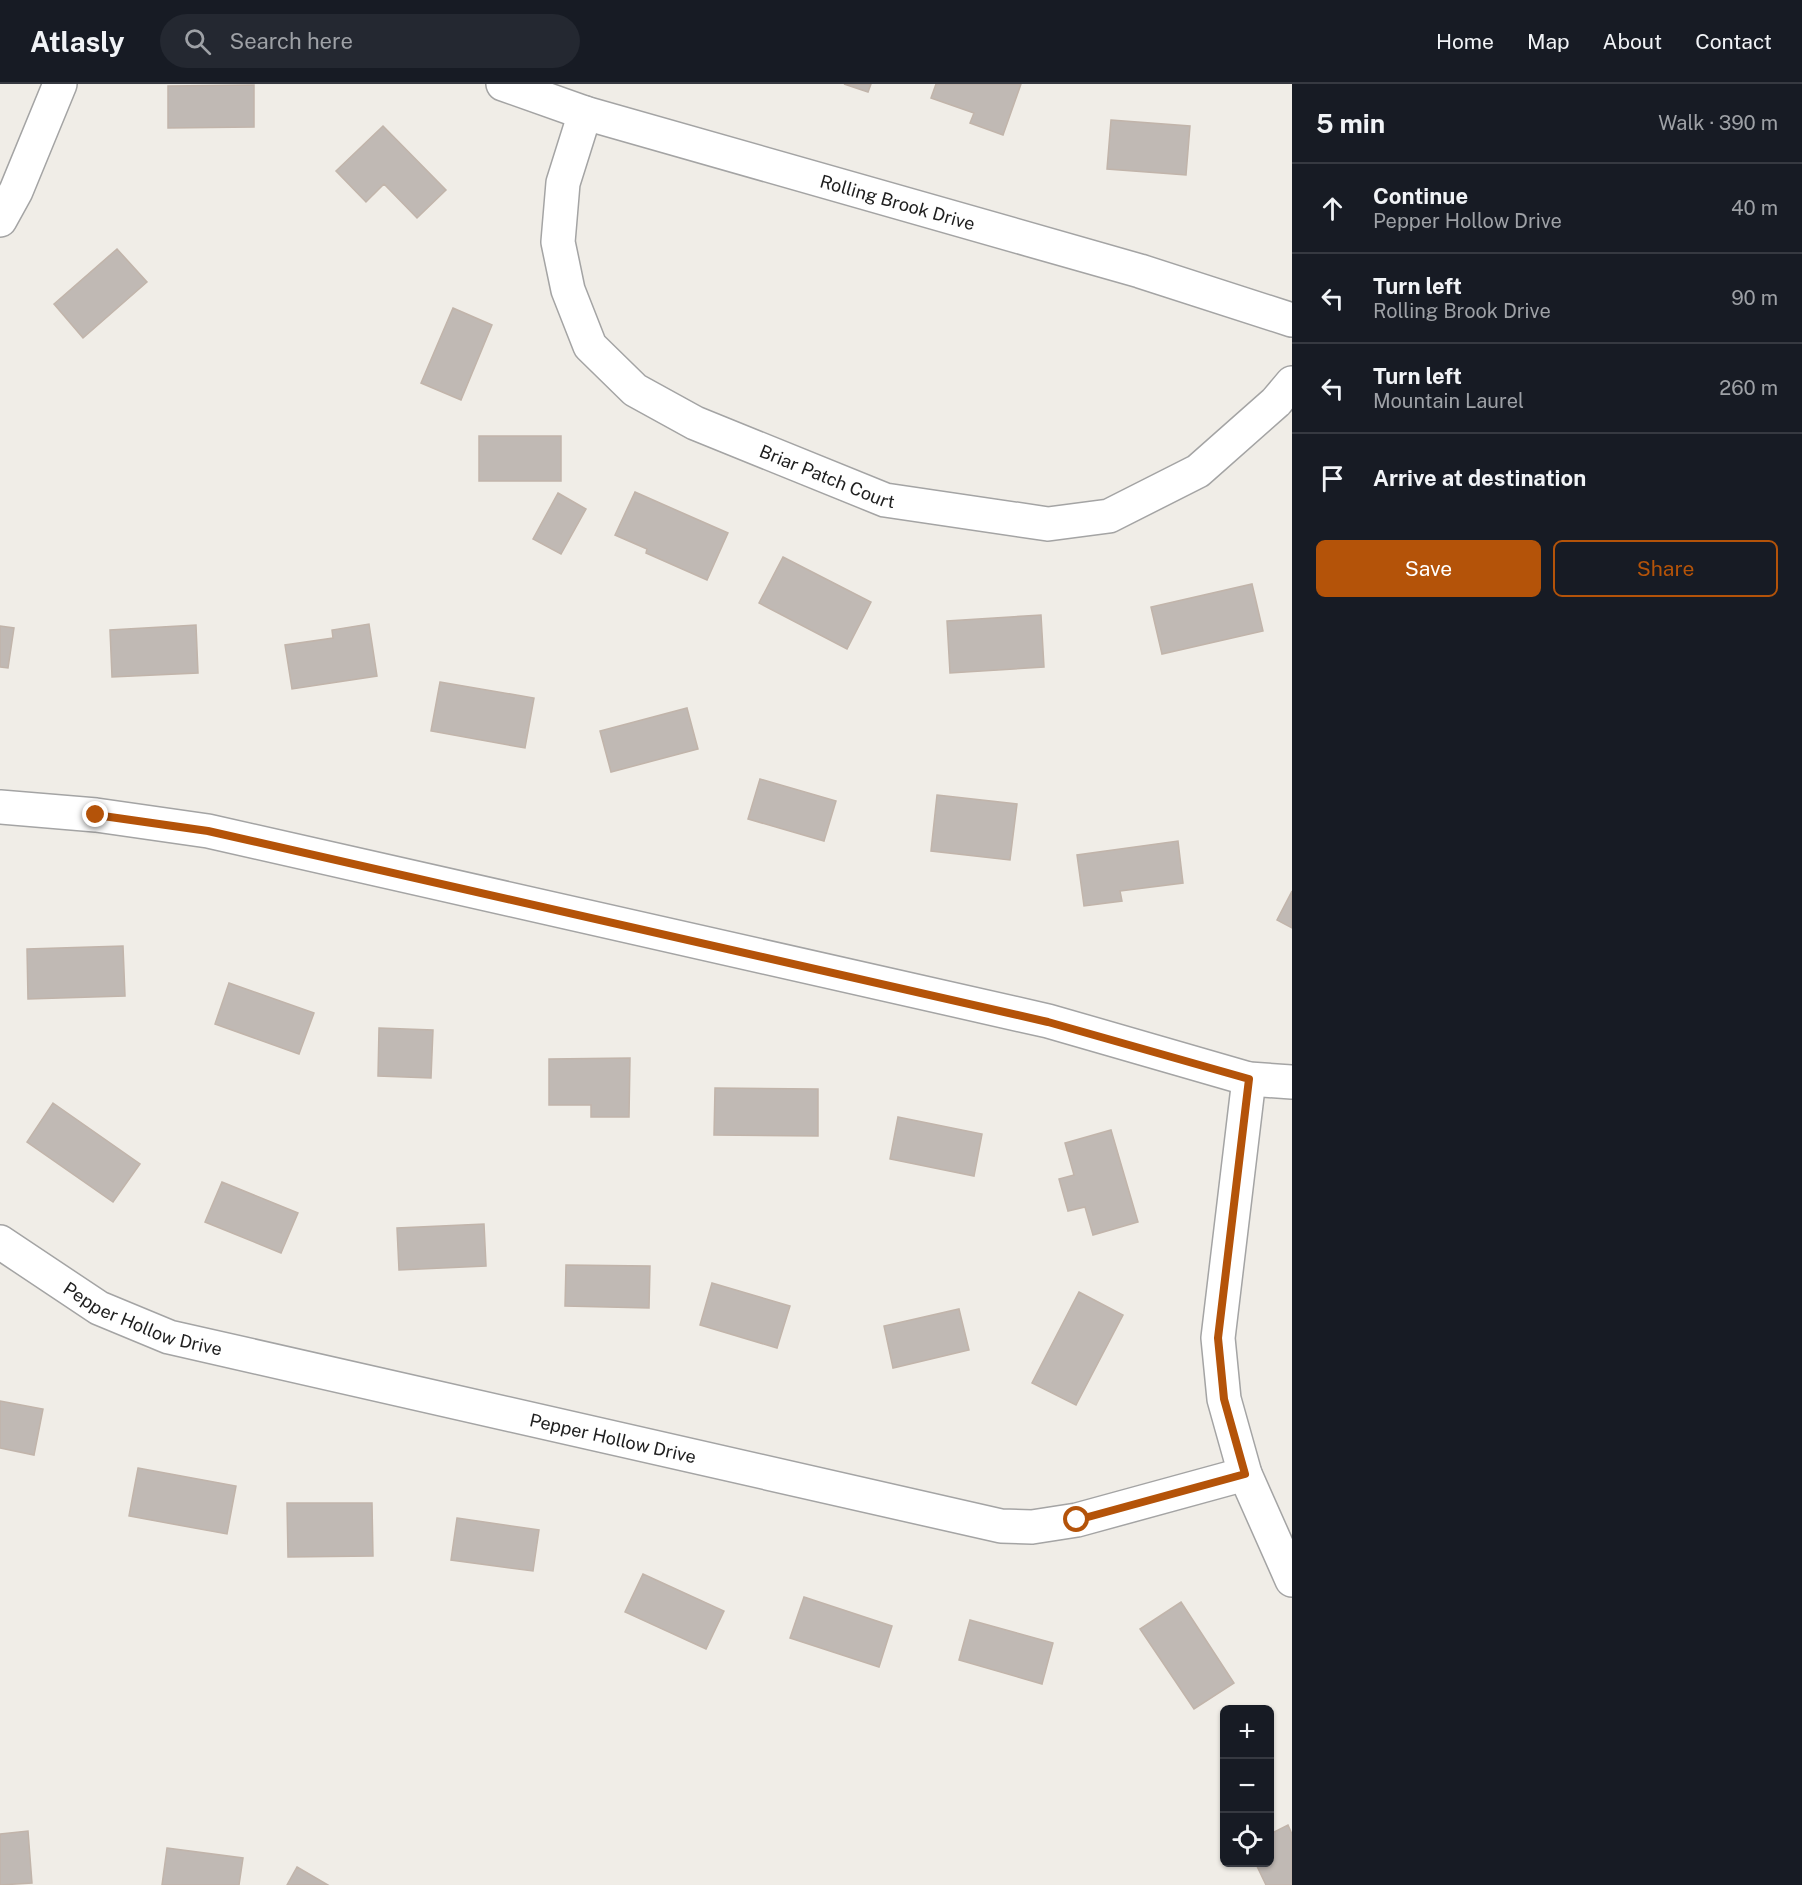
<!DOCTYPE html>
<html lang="en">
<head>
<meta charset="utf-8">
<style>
	:root { --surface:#171b24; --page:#242831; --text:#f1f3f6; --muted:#9ea1a6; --line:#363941; --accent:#b45309 }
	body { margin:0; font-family:"Public Sans",sans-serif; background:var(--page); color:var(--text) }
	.controls { position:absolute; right:18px; bottom:18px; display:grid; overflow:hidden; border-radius:9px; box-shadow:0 2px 4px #0004 }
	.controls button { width:54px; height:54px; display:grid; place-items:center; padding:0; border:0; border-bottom:2px solid var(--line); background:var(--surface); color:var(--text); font:30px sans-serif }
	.stop { position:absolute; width:18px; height:18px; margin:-14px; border:4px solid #b45309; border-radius:50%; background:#fff }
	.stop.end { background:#b45309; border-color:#fff; box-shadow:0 2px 6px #0008 }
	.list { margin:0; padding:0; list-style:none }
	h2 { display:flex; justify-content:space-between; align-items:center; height:78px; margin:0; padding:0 24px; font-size:26px }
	h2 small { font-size:20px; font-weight:400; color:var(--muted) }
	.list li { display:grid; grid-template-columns:39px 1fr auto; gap:18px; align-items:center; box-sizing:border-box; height:90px; padding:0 24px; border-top:2px solid var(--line) }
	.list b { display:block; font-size:22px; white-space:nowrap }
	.list p { margin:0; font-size:20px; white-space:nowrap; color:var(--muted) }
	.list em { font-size:20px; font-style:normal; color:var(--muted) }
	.actions { display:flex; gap:12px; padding:18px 24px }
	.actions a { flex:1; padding:14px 0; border:2px solid var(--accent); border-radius:9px; text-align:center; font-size:21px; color:var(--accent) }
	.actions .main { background:var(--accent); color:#fff }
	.icon { flex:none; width:33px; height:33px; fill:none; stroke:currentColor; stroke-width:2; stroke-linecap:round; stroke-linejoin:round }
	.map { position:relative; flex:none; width:1292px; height:1801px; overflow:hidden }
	header { display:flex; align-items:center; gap:36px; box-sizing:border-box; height:84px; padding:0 30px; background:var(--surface); border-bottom:2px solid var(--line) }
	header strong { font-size:28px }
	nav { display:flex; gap:33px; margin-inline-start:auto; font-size:21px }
	.search { width:420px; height:54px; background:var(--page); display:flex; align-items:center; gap:15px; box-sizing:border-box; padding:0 21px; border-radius:33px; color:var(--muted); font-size:22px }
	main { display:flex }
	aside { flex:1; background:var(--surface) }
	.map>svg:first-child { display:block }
</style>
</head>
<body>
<header>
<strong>Atlasly</strong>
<div class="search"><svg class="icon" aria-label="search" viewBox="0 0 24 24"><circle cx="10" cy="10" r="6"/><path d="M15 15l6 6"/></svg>Search here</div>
<nav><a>Home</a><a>Map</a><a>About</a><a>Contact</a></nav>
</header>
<main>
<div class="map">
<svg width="1292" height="1801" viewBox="0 0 1292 1801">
	<rect width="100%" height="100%" fill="#f0ede7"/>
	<path fill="#c0b9b4" stroke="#c1b4aa" stroke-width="1.5" d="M 844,0 L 871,0 L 868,8 Z
		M 936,0 L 1021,0 L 1003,51 L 970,39 L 974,29 L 931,14 Z
		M 254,1 L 254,43 L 168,44 L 168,2 Z
		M 1111,36 L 1190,42 L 1186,91 L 1107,85 Z
		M 383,42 L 446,106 L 417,134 L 384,100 L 366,118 L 336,87 Z
		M 117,165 L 147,198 L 83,254 L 54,220 Z
		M 453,224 L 492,241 L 461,316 L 421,299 Z
		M 479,352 L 561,352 L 561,397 L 479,397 Z
		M 635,408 L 728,449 L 707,496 L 646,469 L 647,465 L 615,451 Z
		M 558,409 L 586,425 L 561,470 L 533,455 Z
		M 783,473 L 871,518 L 847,565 L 759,519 Z
		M 1252,500 L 1263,547 L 1162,570 L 1151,523 Z
		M 1041,531 L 1044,583 L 950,589 L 947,537 Z
		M 369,540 L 377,592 L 292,605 L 285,561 L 333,554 L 332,546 Z
		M 196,541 L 198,589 L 112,593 L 110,546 Z
		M 0,542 L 14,544 L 8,584 L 0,583 Z
		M 440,598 L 534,614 L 525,664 L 431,647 Z
		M 687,624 L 698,665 L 611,688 L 600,647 Z
		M 760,695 L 836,717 L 824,757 L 748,735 Z
		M 937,711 L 1017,720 L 1010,776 L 931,767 Z
		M 1178,757 L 1183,799 L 1120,807 L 1122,817 L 1084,822 L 1077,771 Z
		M 1292,807 L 1292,844 L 1277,836 Z
		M 123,862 L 125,912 L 28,915 L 27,865 Z
		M 229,899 L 314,929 L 299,970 L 215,940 Z
		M 379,944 L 433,946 L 431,994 L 378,992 Z
		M 630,974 L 629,1033 L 591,1033 L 591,1021 L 549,1021 L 549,975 Z
		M 715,1004 L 818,1005 L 818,1052 L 714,1051 Z
		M 53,1019 L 140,1080 L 113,1118 L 27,1058 Z
		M 898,1033 L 982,1050 L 974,1092 L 890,1075 Z
		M 1111,1046 L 1138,1138 L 1093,1151 L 1085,1123 L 1068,1127 L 1059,1095 L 1074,1091 L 1065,1059 Z
		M 222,1098 L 298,1129 L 281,1169 L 205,1138 Z
		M 484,1140 L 486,1182 L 399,1186 L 397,1144 Z
		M 566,1181 L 650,1182 L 649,1224 L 565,1222 Z
		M 712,1199 L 790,1222 L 777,1264 L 700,1241 Z
		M 1079,1208 L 1123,1231 L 1076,1321 L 1032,1299 Z
		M 959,1225 L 969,1266 L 893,1284 L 884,1242 Z
		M 0,1317 L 43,1325 L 34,1371 L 0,1364 Z
		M 138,1384 L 236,1402 L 227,1450 L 129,1432 Z
		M 287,1419 L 372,1419 L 373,1472 L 288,1473 Z
		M 457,1434 L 539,1446 L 533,1487 L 451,1476 Z
		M 643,1490 L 724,1527 L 706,1565 L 625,1528 Z
		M 804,1513 L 892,1542 L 879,1583 L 790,1554 Z
		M 1181,1518 L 1234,1599 L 1194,1625 L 1140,1545 Z
		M 970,1536 L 1053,1559 L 1042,1600 L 959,1576 Z
		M 1288,1741 L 1292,1750 L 1292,1801 L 1266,1801 L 1255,1778 L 1270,1778 L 1270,1750 Z
		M 28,1747 L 32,1799 L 0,1801 L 0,1750 Z
		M 167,1764 L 243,1774 L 239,1801 L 162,1801 Z
		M 297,1783 L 328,1801 L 287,1801 Z"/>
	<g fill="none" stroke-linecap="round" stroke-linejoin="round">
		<g stroke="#a4a4a4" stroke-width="36">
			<g id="minor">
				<path id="s1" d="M 503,0 L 585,29 L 1140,187 L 1292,236"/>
				<path id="s2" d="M 585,29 L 563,99 L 558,158 L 568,206 L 590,262 L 635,306 L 695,339 L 885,416 L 1048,440 L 1109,432 L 1198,387 L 1276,318 L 1292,299"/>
				<path d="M 0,136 L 16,107 L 60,0"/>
				<path d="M 0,723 L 96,731 L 208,747 L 1048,937 L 1249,995 L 1292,998"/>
				<path d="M 1249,995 L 1218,1254 L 1224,1315 L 1245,1390 L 1292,1496"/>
				<path id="s3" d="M 0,1158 L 99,1224 L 169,1253 L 1001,1442 L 1032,1443 L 1077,1436 L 1245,1390"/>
			</g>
		</g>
		<use href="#minor" stroke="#fff" stroke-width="33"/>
	</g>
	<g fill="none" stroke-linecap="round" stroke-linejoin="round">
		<path stroke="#b45309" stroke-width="8" d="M 96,731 L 208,747 L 1048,938 L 1249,995 L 1218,1254 L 1224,1315 L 1245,1390 L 1077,1436"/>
	</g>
	<g text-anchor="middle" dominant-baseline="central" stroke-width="4.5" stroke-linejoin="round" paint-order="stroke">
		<g font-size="18" fill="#202020" stroke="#fff">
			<text stroke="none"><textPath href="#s1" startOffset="412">Rolling Brook Drive</textPath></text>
			<text stroke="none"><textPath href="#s2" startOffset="516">Briar Patch Court</textPath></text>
			<text stroke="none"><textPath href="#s3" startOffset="164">Pepper Hollow Drive</textPath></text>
			<text stroke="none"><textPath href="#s3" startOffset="650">Pepper Hollow Drive</textPath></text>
		</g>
	</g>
</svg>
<div class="controls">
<button>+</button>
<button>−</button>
<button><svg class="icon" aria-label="locate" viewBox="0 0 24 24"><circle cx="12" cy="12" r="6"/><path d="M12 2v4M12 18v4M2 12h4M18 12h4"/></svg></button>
</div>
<div class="stop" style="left:1077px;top:1436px"></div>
<div class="stop end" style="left:96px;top:731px"></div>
</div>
<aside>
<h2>5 min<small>Walk · 390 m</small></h2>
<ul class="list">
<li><svg class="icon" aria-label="ahead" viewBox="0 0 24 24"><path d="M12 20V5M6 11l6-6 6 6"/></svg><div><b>Continue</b><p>Pepper Hollow Drive</p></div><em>40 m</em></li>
<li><svg class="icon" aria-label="left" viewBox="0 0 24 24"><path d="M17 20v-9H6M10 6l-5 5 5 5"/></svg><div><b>Turn left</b><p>Rolling Brook Drive</p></div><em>90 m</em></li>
<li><svg class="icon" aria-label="left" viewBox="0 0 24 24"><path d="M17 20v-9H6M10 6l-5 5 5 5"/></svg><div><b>Turn left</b><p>Mountain Laurel</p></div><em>260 m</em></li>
<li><svg class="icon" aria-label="arrive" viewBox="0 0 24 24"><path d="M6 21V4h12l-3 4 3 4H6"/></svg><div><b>Arrive at destination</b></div></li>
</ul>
<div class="actions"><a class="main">Save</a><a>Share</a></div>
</aside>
</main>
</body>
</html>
